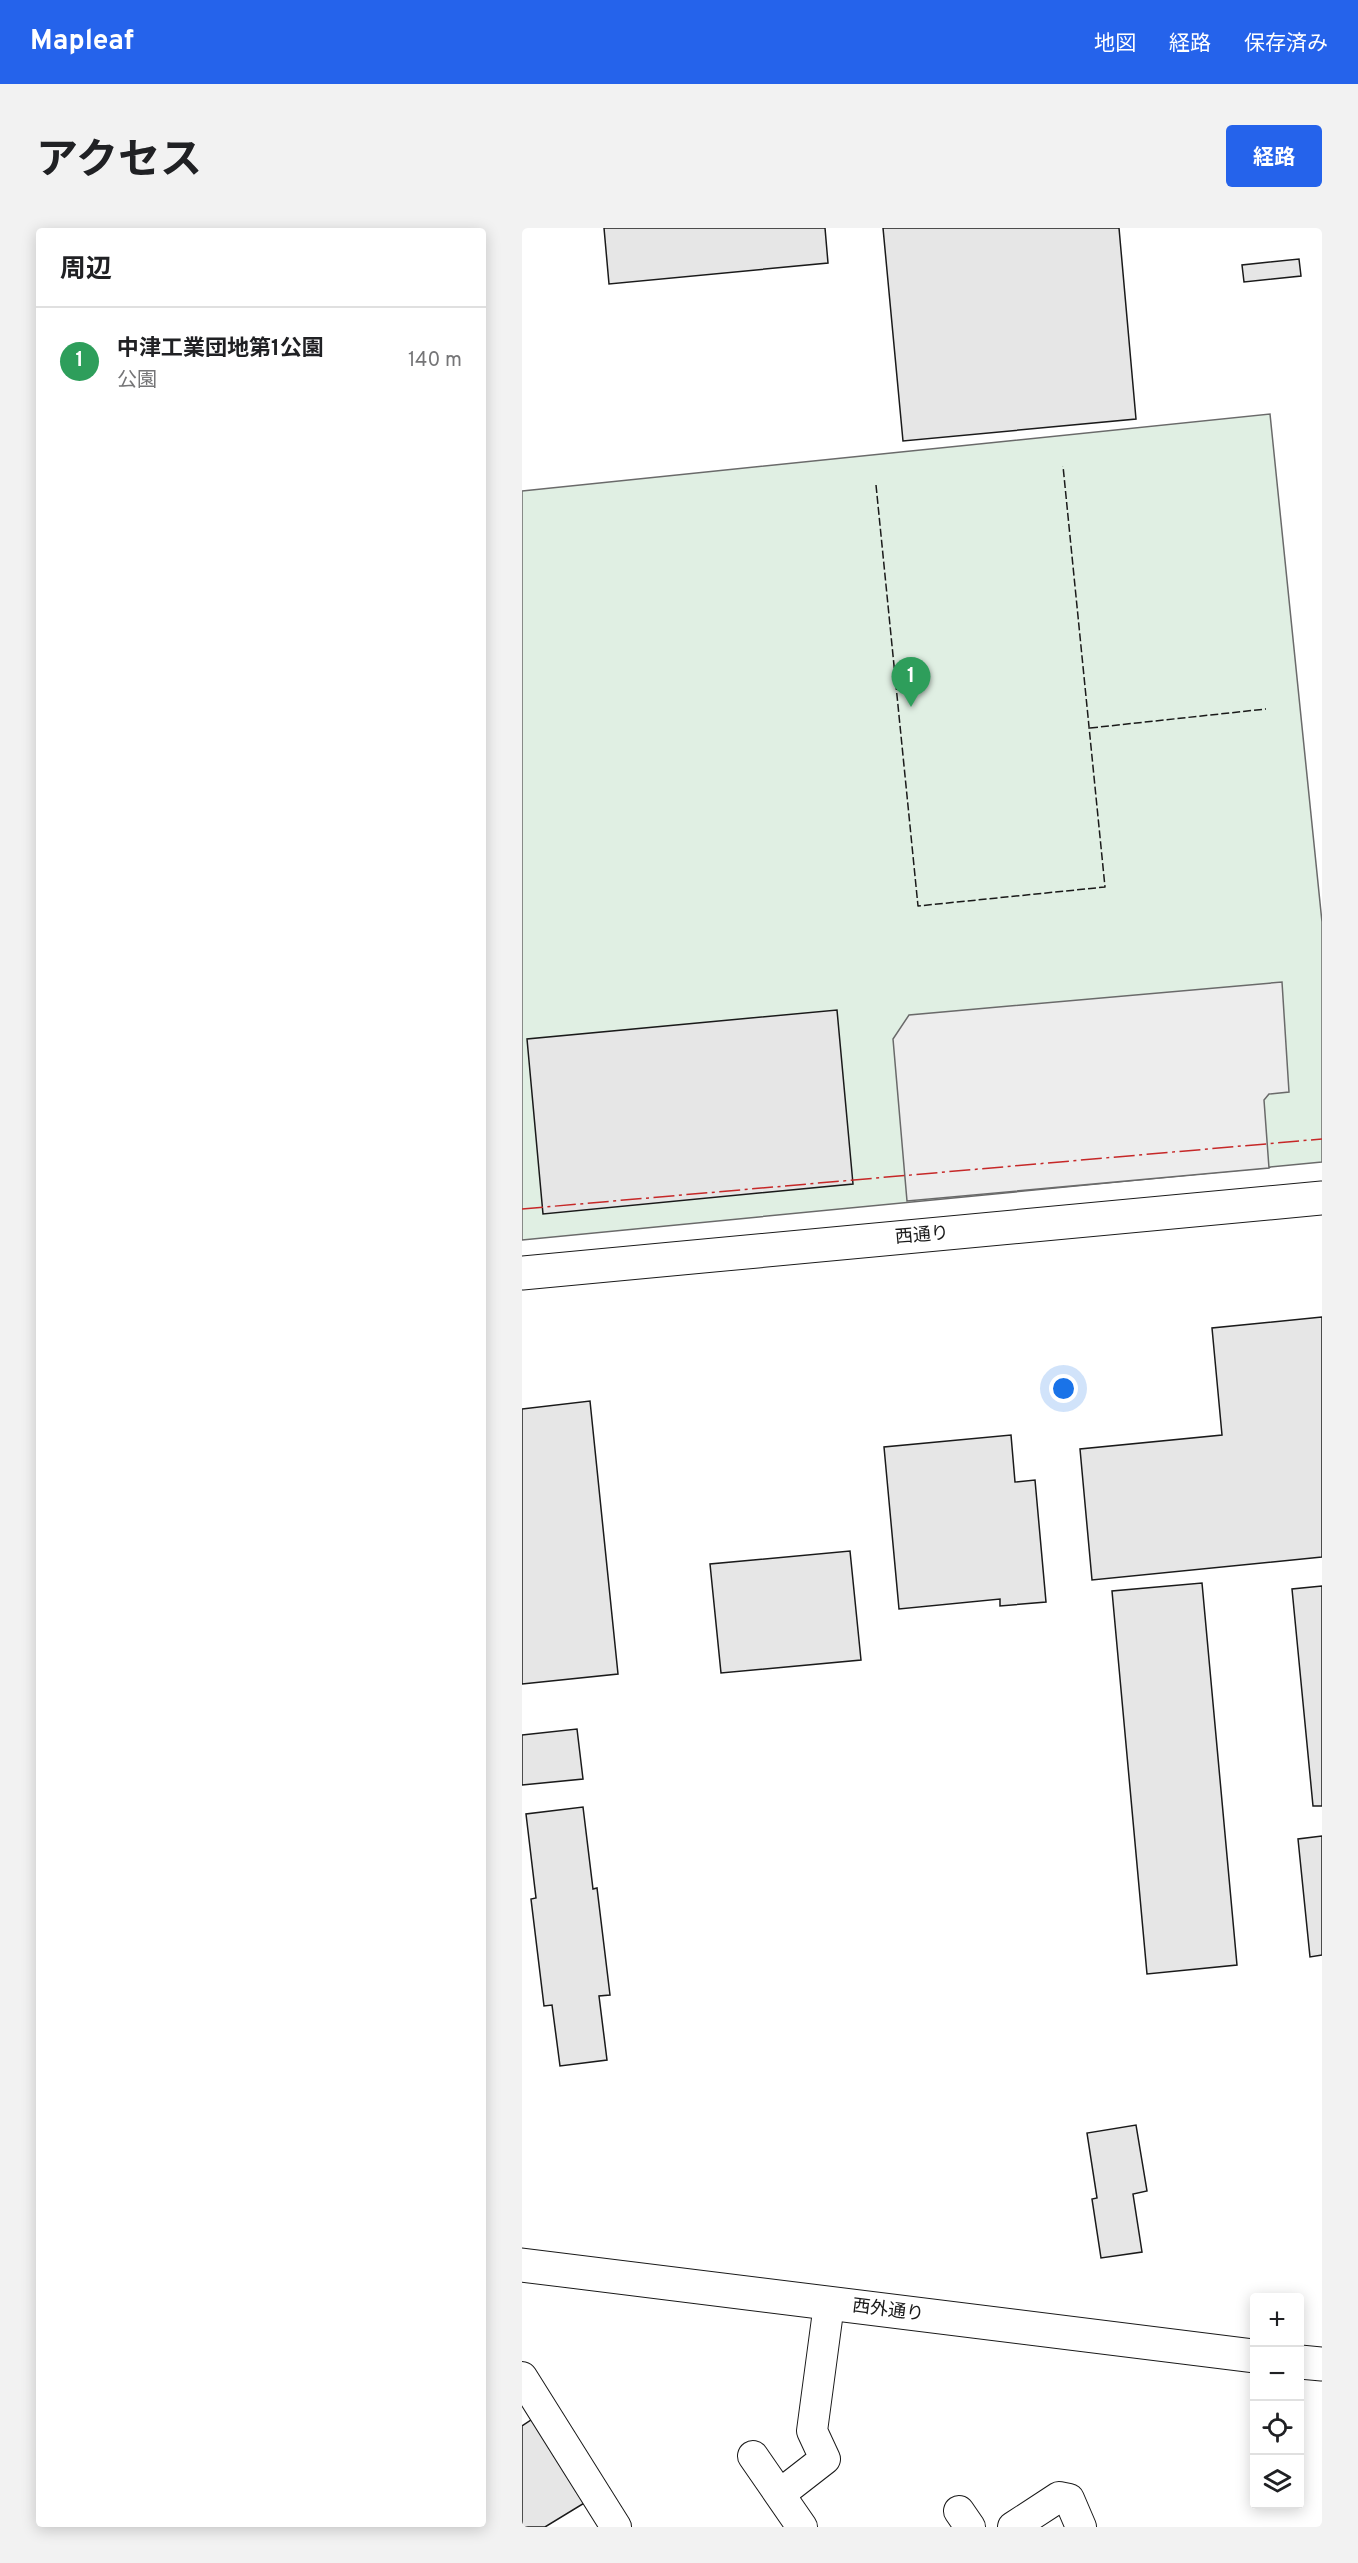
<!DOCTYPE html>
<html lang="ja">
<head>
<meta charset="utf-8">
<style>
	:root { --surface:#fff; --page:#f2f2f2; --text:#202124; --muted:#757577; --line:#e0e0e0; --accent:#2563eb }
	body { margin:0; font-family:Overpass,"Noto Sans JP",sans-serif; background:var(--page); color:var(--text) }
	.controls { position:absolute; right:18px; bottom:18px; display:grid; overflow:hidden; border-radius:6px; box-shadow:0 3px 15px #0003 }
	.controls button { width:54px; height:54px; display:grid; place-items:center; padding:0; border:0; border-bottom:2px solid var(--line); background:var(--surface); color:var(--text); font:30px sans-serif }
	.you { position:absolute; left:542px; top:1161px; width:21px; height:21px; margin:-15px; border:4px solid #fff; border-radius:50%; background:#1a73e8; box-shadow:0 0 0 9px #1a73e833 }
	.badge { display:grid; place-items:center; width:39px; height:39px; border-radius:50%; background:var(--accent); color:#fff; font-size:20px; font-weight:700 }
	.pin { position:absolute; translate:-50% -50px; filter:drop-shadow(0 2px 3px #0008) }
	.pin::after { content:''; position:absolute; top:32px; width:21px; height:18px; background:inherit; clip-path:polygon(0 0,100% 0,50% 100%) }
	.list { margin:0; padding:0; list-style:none }
	h2 { display:flex; justify-content:space-between; align-items:center; height:78px; margin:0; padding:0 24px; font-size:26px }
	h2 small { font-size:20px; font-weight:400; color:var(--muted) }
	.list li { display:grid; grid-template-columns:39px 1fr auto; gap:18px; align-items:center; box-sizing:border-box; height:108px; padding:0 24px; border-top:2px solid var(--line) }
	.list b { display:block; font-size:22px; white-space:nowrap }
	.list p { margin:0; font-size:20px; white-space:nowrap; color:var(--muted) }
	.list em { font-size:20px; font-style:normal; color:var(--muted) }
	.icon { flex:none; width:33px; height:33px; fill:none; stroke:currentColor; stroke-width:2; stroke-linecap:round; stroke-linejoin:round }
	.map { position:relative; flex:none; width:800px; height:2299px; overflow:hidden; border-radius:6px }
	header { display:flex; align-items:center; gap:36px; box-sizing:border-box; height:84px; padding:0 30px; background:var(--accent); color:#fff }
	header strong { font-size:28px }
	nav { display:flex; gap:33px; margin-inline-start:auto; font-size:21px }
	.intro { display:flex; align-items:center; justify-content:space-between; box-sizing:border-box; height:144px; padding:0 36px }
	h1 { margin:0; font-size:42px }
	.button { padding:15px 27px; border-radius:6px; background:var(--accent); color:#fff; font-size:21px; font-weight:700 }
	main { display:flex; gap:36px; padding:0 36px }
	aside { flex:1; background:var(--surface); border-radius:6px; box-shadow:0 3px 15px #0003 }
	.map>svg:first-child { display:block }
</style>
</head>
<body>
<header>
<strong>Mapleaf</strong>
<nav><a>地図</a><a>経路</a><a>保存済み</a></nav>
</header>
<div class="intro"><h1>アクセス</h1><a class="button">経路</a></div>
<main>
<aside>
<h2>周辺<small></small></h2>
<ul class="list">
<li><span class="badge" style="background:#2e9e5b">1</span><div><b>中津工業団地第1公園</b><p>公園</p></div><em>140 m</em></li>
</ul>
</aside>
<div class="map">
<svg width="800" height="2299" viewBox="0 0 800 2299">
	<rect width="100%" height="100%" fill="#fff"/>
	<path fill="#e0efe3" stroke="#6a6a6a" stroke-width="1.5" d="M 748,186 L 800,694 L 800,934 L 0,1012 L 0,263 Z"/>
	<path fill="#ededed" stroke="#6a6a6a" stroke-width="1.5" d="M 760,754 L 767,864 L 747,866 L 742,872 L 747,940 L 385,973 L 371,811 L 387,787 Z"/>
	<path fill="#e6e6e6" stroke="#1a1a1a" stroke-width="1.5" d="M 82,0 L 303,0 L 306,35 L 87,56 Z
		M 361,0 L 597,0 L 614,191 L 381,213 Z
		M 777,31 L 779,48 L 722,54 L 720,37 Z
		M 315,782 L 331,956 L 21,986 L 5,811 Z
		M 800,1089 L 800,1329 L 570,1352 L 558,1221 L 700,1207 L 690,1100 Z
		M 68,1173 L 96,1446 L 0,1456 L 0,1181 Z
		M 489,1207 L 493,1254 L 513,1252 L 524,1374 L 478,1378 L 478,1371 L 377,1381 L 362,1219 Z
		M 328,1323 L 339,1432 L 199,1445 L 188,1336 Z
		M 680,1355 L 715,1737 L 625,1746 L 590,1363 Z
		M 800,1358 L 800,1578 L 791,1578 L 770,1361 Z
		M 55,1501 L 61,1551 L 0,1557 L 0,1507 Z
		M 61,1579 L 71,1661 L 75,1660 L 88,1767 L 77,1768 L 85,1832 L 38,1838 L 30,1777 L 22,1778 L 9,1671 L 14,1670 L 4,1586 Z
		M 800,1608 L 800,1727 L 788,1729 L 776,1611 Z
		M 614,1897 L 625,1963 L 611,1966 L 620,2024 L 579,2030 L 570,1971 L 575,1970 L 565,1905 Z
		M 12,2190 L 64,2274 L 23,2299 L 0,2299 L 0,2198 Z"/>
	<g fill="none" stroke-linecap="round" stroke-linejoin="round">
		<g stroke="#1a1a1a" stroke-width="32">
			<path id="street" d="M 0,2149 L 94,2299
				M 231,2228 L 280,2299
				M 258,2266 L 303,2231 L 290,2203 L 307,2076
				M 437,2283 L 448,2299
				M 491,2299 L 537,2269 L 547,2271 L 559,2299"/>
		</g>
		<g stroke="#1a1a1a" stroke-width="35">
			<path id="secondary" d="M 0,1045 L 800,970
				M 0,2037 L 732,2128
				M 778,2134 L 800,2136"/>
		</g>
		<use href="#street" stroke="#fff" stroke-width="30"/>
		<use href="#secondary" stroke="#fff" stroke-width="33"/>
		<path stroke="#1a1a1a" stroke-width="1.5" stroke-dasharray="8 3" stroke-linecap="butt" d="M 354,257 L 396,678 L 583,659 L 541,238
			M 568,500 L 744,481"/>
		<path stroke="#c62828" stroke-width="1.5" stroke-dasharray="21 4.5 3 4.5" stroke-linecap="butt" d="M 0,981 L 800,911"/>
	</g>
	<g text-anchor="middle" dominant-baseline="central" stroke-width="4.5" stroke-linejoin="round" paint-order="stroke">
		<g font-size="18" fill="#1a1a1a" stroke="#fff">
			<text transform="translate(400 1008) rotate(-5)">西通り</text>
			<text transform="translate(366 2083) rotate(7)">西外通り</text>
		</g>
	</g>
</svg>
<div class="controls">
<button>+</button>
<button>−</button>
<button><svg class="icon" aria-label="locate" viewBox="0 0 24 24"><circle cx="12" cy="12" r="6"/><path d="M12 2v4M12 18v4M2 12h4M18 12h4"/></svg></button>
<button><svg class="icon" aria-label="layers" viewBox="0 0 24 24"><path d="M12 4l9 5-9 5-9-5zM3 14l9 5 9-5"/></svg></button>
</div>
<div class="you"></div>
<div class="pin badge" style="left:389px;top:479px;background:#2e9e5b">1</div>
</div>
</main>
</body>
</html>
